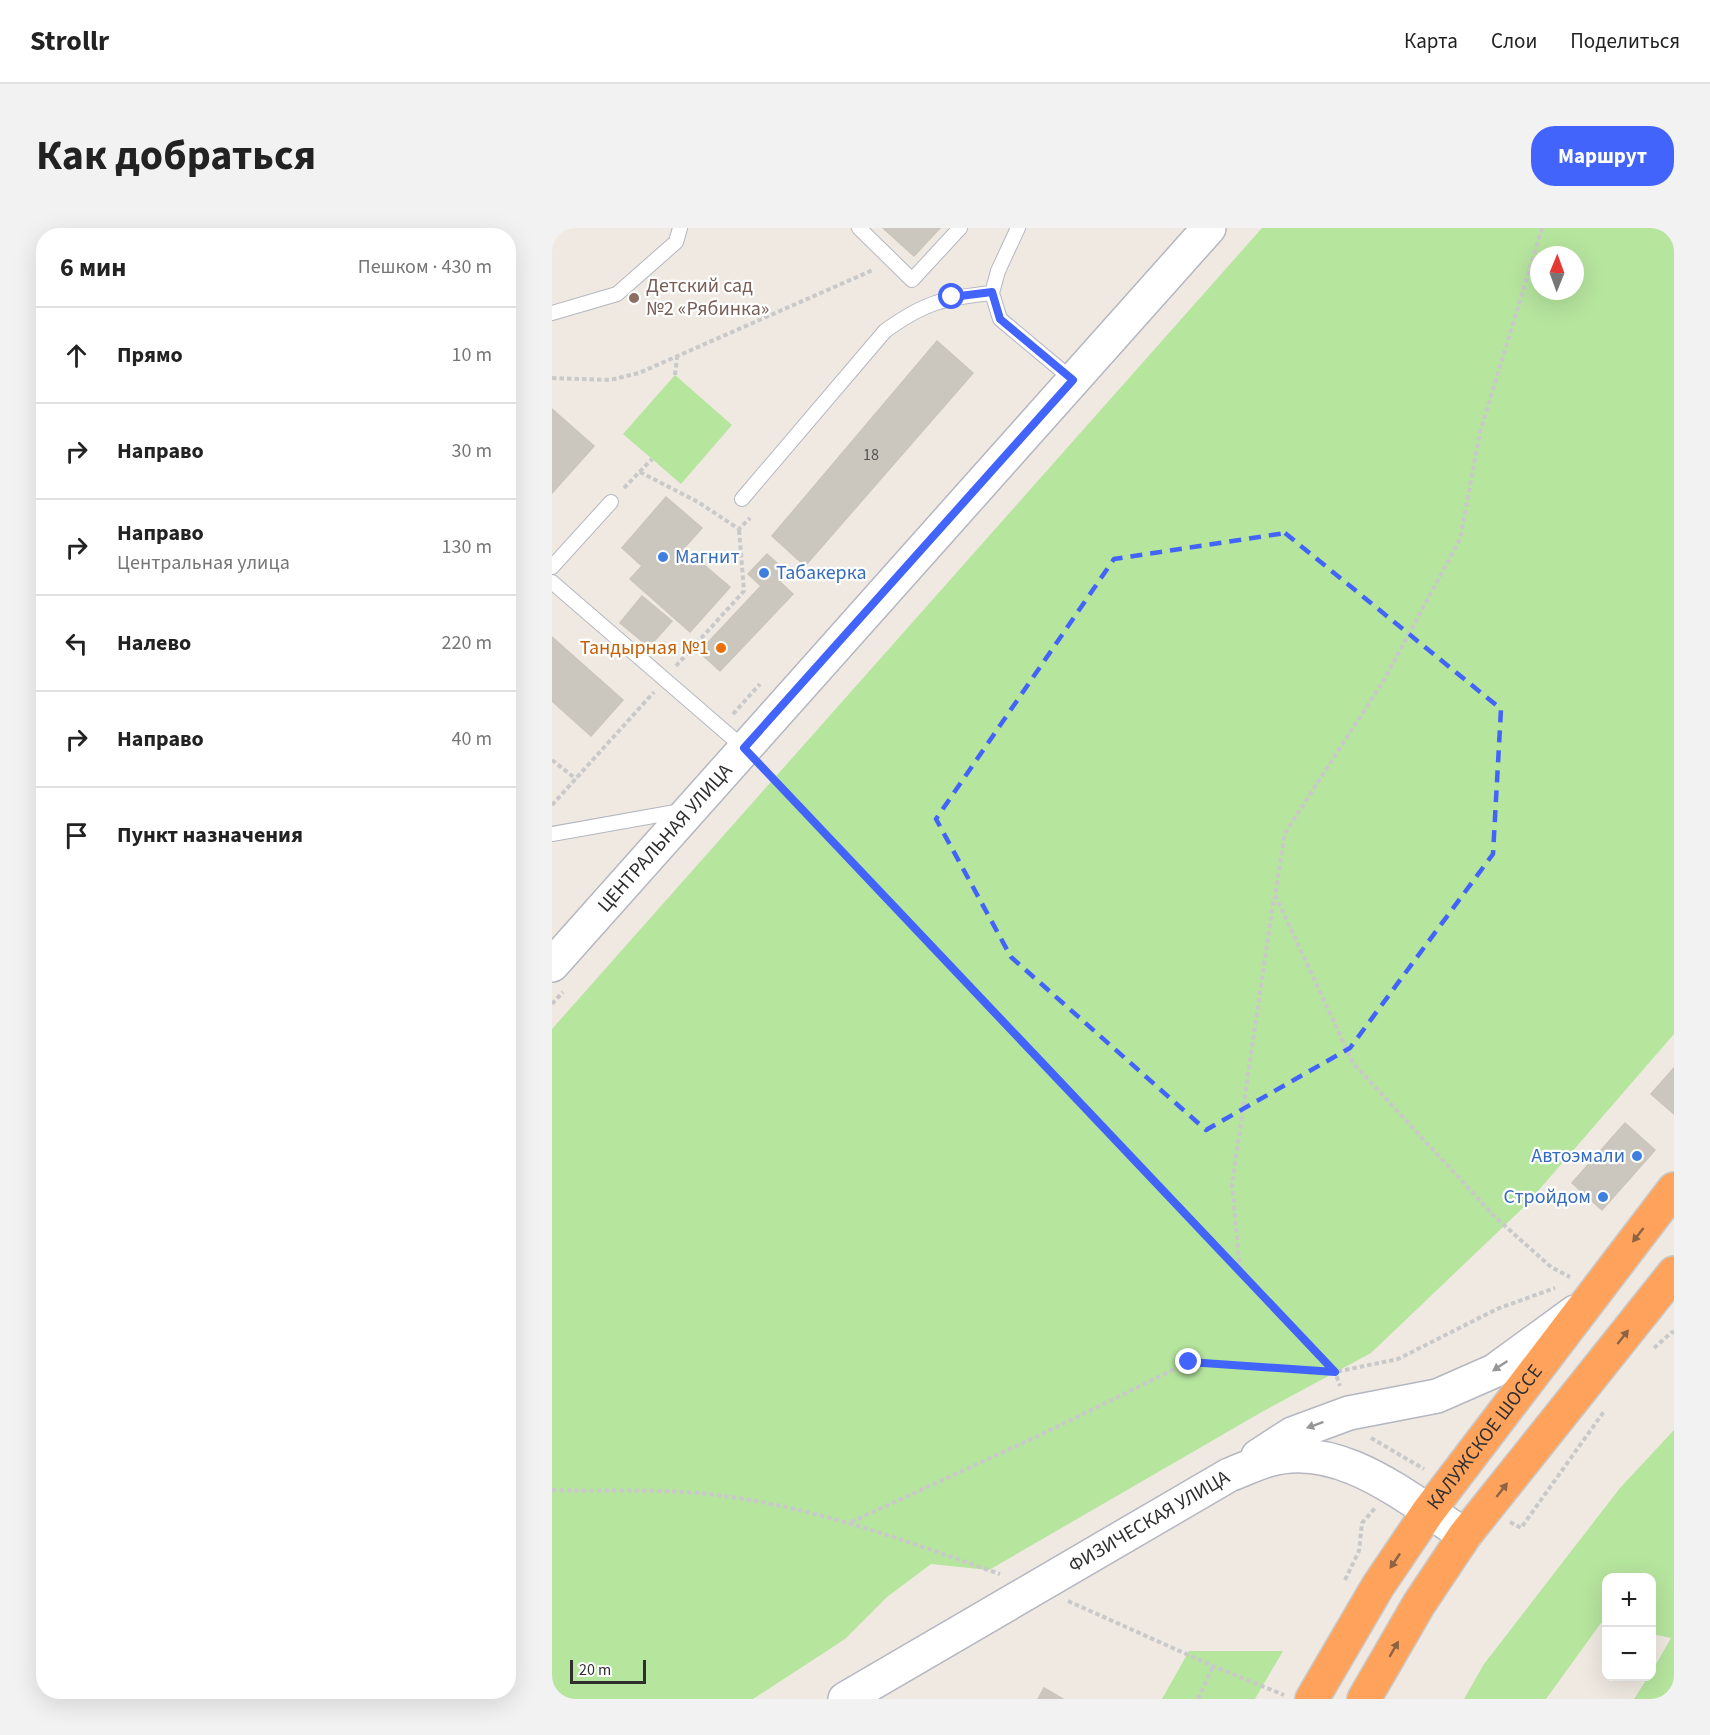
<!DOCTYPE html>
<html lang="ru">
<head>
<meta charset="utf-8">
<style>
	:root { --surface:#fff; --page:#f2f2f2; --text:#222; --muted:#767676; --line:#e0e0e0; --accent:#4264fb }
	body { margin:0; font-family:"Source Sans 3",sans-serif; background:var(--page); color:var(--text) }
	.controls { position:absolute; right:18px; bottom:18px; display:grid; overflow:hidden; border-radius:12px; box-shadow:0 6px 24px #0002 }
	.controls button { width:54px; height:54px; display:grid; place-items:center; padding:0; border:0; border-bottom:2px solid var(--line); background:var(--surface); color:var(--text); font:30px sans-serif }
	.compass { position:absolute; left:978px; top:18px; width:54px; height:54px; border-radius:50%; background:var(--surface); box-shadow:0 6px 24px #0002; rotate:1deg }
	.scale { position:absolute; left:18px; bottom:15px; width:76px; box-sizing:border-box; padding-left:6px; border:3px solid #2e2e2e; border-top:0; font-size:16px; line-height:21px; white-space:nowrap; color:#2e2e2e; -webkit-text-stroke:4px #fff; paint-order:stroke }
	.stop { position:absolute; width:18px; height:18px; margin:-14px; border:4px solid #4264fb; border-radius:50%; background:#fff }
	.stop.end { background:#4264fb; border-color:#fff; box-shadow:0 2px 6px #0008 }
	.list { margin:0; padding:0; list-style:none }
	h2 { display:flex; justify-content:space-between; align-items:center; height:78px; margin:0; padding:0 24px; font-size:26px }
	h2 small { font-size:20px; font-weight:400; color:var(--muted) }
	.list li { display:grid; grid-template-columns:39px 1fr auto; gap:18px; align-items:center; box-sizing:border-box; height:96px; padding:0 24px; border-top:2px solid var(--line) }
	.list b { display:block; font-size:22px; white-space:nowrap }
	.list p { margin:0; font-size:20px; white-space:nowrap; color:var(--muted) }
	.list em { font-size:20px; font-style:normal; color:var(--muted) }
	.icon { flex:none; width:33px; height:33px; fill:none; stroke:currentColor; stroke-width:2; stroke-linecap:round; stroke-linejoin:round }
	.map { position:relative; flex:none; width:1122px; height:1471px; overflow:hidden; border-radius:24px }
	header { display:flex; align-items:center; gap:36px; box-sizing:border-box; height:84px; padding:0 30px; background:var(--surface); border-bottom:2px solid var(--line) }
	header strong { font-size:28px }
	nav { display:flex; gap:33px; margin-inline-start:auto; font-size:21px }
	.intro { display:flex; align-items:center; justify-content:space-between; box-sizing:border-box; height:144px; padding:0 36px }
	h1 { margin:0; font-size:42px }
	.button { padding:15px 27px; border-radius:24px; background:var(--accent); color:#fff; font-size:21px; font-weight:700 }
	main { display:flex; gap:36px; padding:0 36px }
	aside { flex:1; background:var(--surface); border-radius:24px; box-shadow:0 6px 24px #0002 }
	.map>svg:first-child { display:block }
</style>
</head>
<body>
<header>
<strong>Strollr</strong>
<nav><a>Карта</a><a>Слои</a><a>Поделиться</a></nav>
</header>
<div class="intro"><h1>Как добраться</h1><a class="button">Маршрут</a></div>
<main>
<aside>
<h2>6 мин<small>Пешком · 430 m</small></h2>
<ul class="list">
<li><svg class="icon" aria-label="ahead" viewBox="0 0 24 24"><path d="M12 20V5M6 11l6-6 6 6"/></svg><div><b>Прямо</b></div><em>10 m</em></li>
<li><svg class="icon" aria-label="right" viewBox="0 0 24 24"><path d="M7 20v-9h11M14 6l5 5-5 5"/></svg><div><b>Направо</b></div><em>30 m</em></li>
<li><svg class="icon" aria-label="right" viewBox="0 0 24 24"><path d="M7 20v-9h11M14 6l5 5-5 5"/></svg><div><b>Направо</b><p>Центральная улица</p></div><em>130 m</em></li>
<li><svg class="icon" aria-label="left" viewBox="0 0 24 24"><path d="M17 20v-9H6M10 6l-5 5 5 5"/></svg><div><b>Налево</b></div><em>220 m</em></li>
<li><svg class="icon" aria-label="right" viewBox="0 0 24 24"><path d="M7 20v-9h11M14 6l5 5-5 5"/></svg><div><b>Направо</b></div><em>40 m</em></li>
<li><svg class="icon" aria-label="arrive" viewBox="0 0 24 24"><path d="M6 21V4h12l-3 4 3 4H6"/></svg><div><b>Пункт назначения</b></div></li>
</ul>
</aside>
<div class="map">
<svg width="1122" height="1471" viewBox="0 0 1122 1471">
	<rect width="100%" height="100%" fill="#efe9e1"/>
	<path fill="#b6e59e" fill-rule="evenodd" d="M 710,0 L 1122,0 L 1122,806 L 973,978 L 819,1125 L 708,1185 L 437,1342 L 379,1336 L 335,1369 L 293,1411 L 201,1471 L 0,1471 L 0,801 ZM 987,27 L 1023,27 L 1023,63 L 987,63 Z
		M 123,147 L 180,197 L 129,256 L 71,206 Z
		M 1122,1202 L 1122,1471 L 1082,1471 L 1096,1449 L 1100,1448 L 1100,1443 L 1119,1410 L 1100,1406 L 1100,1350 L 1054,1350 L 1054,1396 L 1049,1395 L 994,1471 L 912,1471 L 932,1436 L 1068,1260 Z
		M 637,1423 L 731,1423 L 703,1471 L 610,1471 Z"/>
	<path fill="#cbc7bf" stroke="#cbc5ba" stroke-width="1.5" d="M 331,0 L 388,0 L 362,28 Z
		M 385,113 L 421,145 L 253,338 L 220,308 Z
		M 0,181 L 42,218 L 0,265 Z
		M 114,269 L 150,300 L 132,320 L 178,359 L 138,404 L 78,351 L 90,338 L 70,320 Z
		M 215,326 L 236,345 L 228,354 L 241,366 L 168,443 L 147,424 L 209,358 L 196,346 Z
		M 90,368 L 120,393 L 97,419 L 68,395 Z
		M 0,409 L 71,472 L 39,508 L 0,473 Z
		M 1122,840 L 1122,886 L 1099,866 Z
		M 1073,895 L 1103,922 L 1050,982 L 1020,955 Z
		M 492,1460 L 511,1471 L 486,1471 Z"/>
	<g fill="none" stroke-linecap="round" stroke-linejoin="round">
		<g stroke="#b4b7c1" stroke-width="16">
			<path id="lane" d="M 307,0 L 360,52 L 408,0
				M 466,0 L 446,43 L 440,65 L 448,91 L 521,152
				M 0,85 L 65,66 L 124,14 L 128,0
				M 190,271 L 333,103 C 373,74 392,70 440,65
				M 0,339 L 59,274
				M 0,354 L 192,520
				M 0,606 L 129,583"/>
		</g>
		<g stroke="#b4b7c1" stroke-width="36">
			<g id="secondary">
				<path id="s1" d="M 0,737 L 657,0"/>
				<path d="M 706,1228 L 740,1206 L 797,1185 L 885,1168 L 942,1143 L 1023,1084"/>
				<path id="s2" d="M 293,1471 L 677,1247 C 690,1242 703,1236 716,1232 C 789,1211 856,1272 913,1307"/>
			</g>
		</g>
		<g stroke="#c9c9c9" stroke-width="36">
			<g id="highway">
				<path id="s3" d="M 760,1471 L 826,1358 L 876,1284 L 1122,961"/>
				<path d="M 812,1471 L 867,1376 L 913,1307 L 1122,1045"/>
			</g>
		</g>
		<path stroke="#c9c9c9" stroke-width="4" stroke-dasharray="4.5 3" stroke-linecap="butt" d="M 990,0 L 928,204 L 908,311 L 832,452 L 733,605 L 723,667 L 801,835 L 944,990 L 999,1039 L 1018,1049
			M 123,147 L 125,130
			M 0,150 L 58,152 L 87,145 L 321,42
			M 88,244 L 146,274 L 187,301 L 198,290
			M 72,260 L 100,231
			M 124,438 L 192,363 L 187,301
			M 181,486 L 208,456
			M 0,532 L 24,551
			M 213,541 L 783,1144 L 846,1131 L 945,1081 L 1003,1060
			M 0,577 L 102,464
			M 0,776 L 11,764
			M 688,1042 L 680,956 L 722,669
			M 1102,1120 L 1120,1104 L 1122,1105
			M 819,1210 L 872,1241
			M 0,1262 C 53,1264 112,1260 164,1267 C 263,1279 354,1313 448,1346
			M 299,1294 L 482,1210 L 637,1134 L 783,1144 L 788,1158
			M 958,1294 L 969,1300 L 1053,1182
			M 793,1352 L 807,1323 L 810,1295 L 823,1280
			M 516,1373 L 661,1438 L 732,1467
			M 646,1471 L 661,1438"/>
		<use href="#lane" stroke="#fff" stroke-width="14"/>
		<use href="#secondary" stroke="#fff" stroke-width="33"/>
		<use href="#highway" stroke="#ffa35c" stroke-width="33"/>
	</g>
	<defs><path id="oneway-solid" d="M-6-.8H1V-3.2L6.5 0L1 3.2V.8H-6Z" transform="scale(1.5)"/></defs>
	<g fill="#8c6343">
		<use href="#oneway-solid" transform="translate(1086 1007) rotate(128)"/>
		<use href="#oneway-solid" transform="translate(1071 1109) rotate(-52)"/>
		<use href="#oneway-solid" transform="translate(950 1262) rotate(-52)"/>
		<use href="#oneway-solid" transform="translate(843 1333) rotate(124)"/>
		<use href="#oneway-solid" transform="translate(842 1421) rotate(-60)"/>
	</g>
	<g fill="#969696">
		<use href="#oneway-solid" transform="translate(948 1138) rotate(146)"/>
		<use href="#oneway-solid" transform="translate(763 1197) rotate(160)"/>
	</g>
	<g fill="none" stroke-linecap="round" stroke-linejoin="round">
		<path stroke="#4264fb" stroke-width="8" d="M 400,69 L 440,64 L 448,91 L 521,152 L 192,520 L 783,1144 L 637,1134"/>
	</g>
	<path fill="none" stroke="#4264fb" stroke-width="4.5" stroke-dasharray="12 8" stroke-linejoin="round" d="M 733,305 L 949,481 L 941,626 L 798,820 L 654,902 L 459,729 L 384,591 L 562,331 Z"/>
	<circle fill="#8d6e63" stroke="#fff" stroke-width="2" cx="82" cy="70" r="6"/>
	<g fill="#3f7fe0" stroke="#fff" stroke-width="2">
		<circle cx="111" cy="329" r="6"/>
		<circle cx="212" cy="345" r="6"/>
		<circle cx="1085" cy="928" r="6"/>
		<circle cx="1051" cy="969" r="6"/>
	</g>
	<circle fill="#e8710a" stroke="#fff" stroke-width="2" cx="169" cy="420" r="6"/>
	<g text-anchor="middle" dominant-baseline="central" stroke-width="4.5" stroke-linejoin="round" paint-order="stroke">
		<g font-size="16" fill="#555452">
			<text x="319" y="227">18</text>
		</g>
		<g font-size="20" fill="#785e54" stroke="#fff" text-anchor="start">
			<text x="94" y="58">Детский сад<tspan x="94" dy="23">№2 «Рябинка»</tspan></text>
		</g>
		<g font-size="20" fill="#366cbe" stroke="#fff" text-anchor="start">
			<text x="123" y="329">Магнит</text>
			<text x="224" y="345">Табакерка</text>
			<text x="1073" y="928" text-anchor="end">Автоэмали</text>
			<text x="1039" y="969" text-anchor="end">Стройдом</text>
		</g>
		<g font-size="20" fill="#c56008" stroke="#fff" text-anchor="end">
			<text x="157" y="420">Тандырная №1</text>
		</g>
		<g font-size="20" fill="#2e2e2e" stroke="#fff">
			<text stroke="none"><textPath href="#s1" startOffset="170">ЦЕНТРАЛЬНАЯ УЛИЦА</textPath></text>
			<text stroke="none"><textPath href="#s3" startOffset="314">КАЛУЖСКОЕ ШОССЕ</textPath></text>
			<text stroke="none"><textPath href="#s2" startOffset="352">ФИЗИЧЕСКАЯ УЛИЦА</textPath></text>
		</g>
	</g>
</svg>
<div class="controls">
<button>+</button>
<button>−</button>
</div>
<svg class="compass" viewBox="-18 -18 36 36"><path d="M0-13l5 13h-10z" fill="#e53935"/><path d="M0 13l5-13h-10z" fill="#767676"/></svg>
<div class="scale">20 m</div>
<div class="stop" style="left:400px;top:69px"></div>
<div class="stop end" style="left:637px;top:1134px"></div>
</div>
</main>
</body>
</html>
